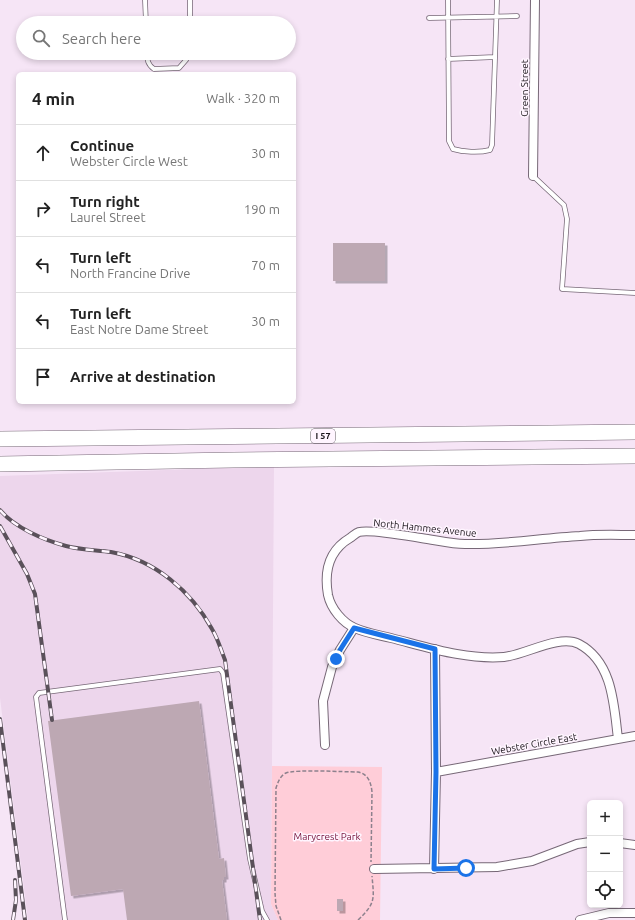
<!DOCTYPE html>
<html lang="en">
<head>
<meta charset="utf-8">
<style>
	:root { --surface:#fff; --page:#f2f2f2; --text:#222; --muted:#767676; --line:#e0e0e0 }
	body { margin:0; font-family:Ubuntu,sans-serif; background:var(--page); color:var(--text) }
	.controls { position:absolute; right:12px; bottom:12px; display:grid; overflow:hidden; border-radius:6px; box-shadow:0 2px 6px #0003 }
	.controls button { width:36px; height:36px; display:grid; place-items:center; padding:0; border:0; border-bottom:1px solid var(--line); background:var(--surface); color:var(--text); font:20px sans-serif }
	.stop { position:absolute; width:12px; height:12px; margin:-9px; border:3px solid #1a73e8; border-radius:50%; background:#fff }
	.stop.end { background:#1a73e8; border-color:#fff; box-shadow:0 1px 4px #0008 }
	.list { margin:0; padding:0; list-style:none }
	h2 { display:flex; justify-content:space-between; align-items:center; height:52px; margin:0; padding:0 16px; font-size:17px }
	h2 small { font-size:13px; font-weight:400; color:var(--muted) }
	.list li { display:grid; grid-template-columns:26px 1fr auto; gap:12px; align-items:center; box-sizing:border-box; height:56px; padding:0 16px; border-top:1px solid var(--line) }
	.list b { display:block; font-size:15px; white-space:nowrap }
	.list p { margin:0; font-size:13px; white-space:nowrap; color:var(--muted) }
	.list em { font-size:13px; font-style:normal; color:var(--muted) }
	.icon { flex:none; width:22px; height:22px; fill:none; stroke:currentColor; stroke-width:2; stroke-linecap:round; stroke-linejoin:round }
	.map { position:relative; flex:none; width:635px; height:920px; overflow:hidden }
	.search { position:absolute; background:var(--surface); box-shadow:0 2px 6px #0003; left:16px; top:16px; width:280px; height:44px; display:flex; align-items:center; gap:10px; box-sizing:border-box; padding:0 14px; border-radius:22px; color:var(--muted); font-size:15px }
	.panel { position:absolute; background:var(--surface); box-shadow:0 2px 6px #0003; left:16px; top:72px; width:280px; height:332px; border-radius:6px }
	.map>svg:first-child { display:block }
</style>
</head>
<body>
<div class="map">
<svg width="635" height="920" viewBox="0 0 635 920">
	<defs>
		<filter id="shadow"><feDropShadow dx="2.5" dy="2.5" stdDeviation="0" flood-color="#0004"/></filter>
	</defs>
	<rect width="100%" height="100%" fill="#f6e5f6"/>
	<path fill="#edd6ec" d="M 274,466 L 271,904 L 278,920 L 28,920 L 0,698 L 0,476 Z"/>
	<path fill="#ffcdd8" d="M 272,766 L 382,767 L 380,920 L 278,920 L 271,904 Z"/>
	<path fill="#bda8b3" filter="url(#shadow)" d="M 333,243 L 385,243 L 385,281 L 333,281 Z
		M 199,701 L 219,859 L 224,858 L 226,877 L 224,877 L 224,880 L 222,880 L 227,920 L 127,920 L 123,889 L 71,896 L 48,721 Z
		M 337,899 L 343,899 L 343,911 L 337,911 Z"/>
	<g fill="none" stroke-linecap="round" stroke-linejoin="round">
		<g stroke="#776877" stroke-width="5.5">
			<path id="service" d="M 145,0 L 146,23
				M 448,0 L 449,141 L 453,149 C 463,152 479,153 490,150 L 492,145 L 497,0
				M 429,18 L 517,16
				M 190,23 L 190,0
				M 147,53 C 147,60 148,65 154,69 L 179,68 L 186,60 L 189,53
				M 448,59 L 495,57
				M 533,176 L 564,205 L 567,219 L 562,289 L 635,293
				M 65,920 L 36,697 L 39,693 L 220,669 L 223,673 L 250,859 L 262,911 L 267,920"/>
		</g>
		<g stroke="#776877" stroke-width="10">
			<path id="minor" d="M 533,176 L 535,0
				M 618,739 C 614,706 613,662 579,644 C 559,634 525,655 504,657 C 466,660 427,647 391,638 C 379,635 366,633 355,628 C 343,623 331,609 328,595 C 324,572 328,551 350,538 C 353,536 356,533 359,532 C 370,529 408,536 421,538 C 436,540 451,544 465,544 C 503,545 542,538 580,536 C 598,534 617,535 635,535
				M 325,745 L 323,701 L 332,667 L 340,650 L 354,628
				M 436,772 L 635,736
				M 620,843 L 635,845
				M 374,869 L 497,867 L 532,861 L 577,844 L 590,842
				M 434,869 L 436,772 L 435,649
				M 580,920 L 609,913 L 635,913"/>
		</g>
		<g stroke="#776877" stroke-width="16">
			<path id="motorway" d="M 0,439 L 635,432
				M 0,464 L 233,460 L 635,456"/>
		</g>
		<path stroke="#8d818d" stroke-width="1.5" stroke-dasharray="4 2" stroke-linecap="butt" d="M 281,920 L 276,906 L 275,893 L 276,788 C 278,782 280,776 286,773 C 297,769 344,772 358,772 C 368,774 371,782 372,792 L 371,862
			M 358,920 C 376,903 374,899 372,876"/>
		<use href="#service" stroke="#fff" stroke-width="4"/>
		<use href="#minor" stroke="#fff" stroke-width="8"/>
		<use href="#motorway" stroke="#fff" stroke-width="15"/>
		<g stroke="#5a515a" stroke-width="4">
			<path id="rail" d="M 0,510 C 15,528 44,540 66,546 C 81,550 97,550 111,552 C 155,560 191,591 212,629 C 218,639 221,650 225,660 L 260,920
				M 0,526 L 27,574 L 35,594 L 52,720
				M 0,719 L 25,920
				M 13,920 L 16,900 L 15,880"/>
		</g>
		<use href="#rail" stroke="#fff5ff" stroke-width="2.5" stroke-dasharray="8" stroke-linecap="butt"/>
	</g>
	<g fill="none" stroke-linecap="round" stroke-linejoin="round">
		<path stroke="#1a73e8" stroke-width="5" d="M 336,659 L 340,650 L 354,628 L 435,649 L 436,772 L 434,869 L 466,868"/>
	</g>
	<g text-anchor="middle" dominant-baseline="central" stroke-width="3" stroke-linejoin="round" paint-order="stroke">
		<rect fill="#fff5ff" stroke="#5e575e" stroke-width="1" x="311" y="429" width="24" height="14" rx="3"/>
		<g font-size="9" font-weight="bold" fill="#191319">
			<text x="323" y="436">I 57</text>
		</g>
		<g font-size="10" fill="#191319" stroke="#fff5ff">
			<text transform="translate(524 88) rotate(-90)">Green Street</text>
			<text transform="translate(425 528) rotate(6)">North Hammes Avenue</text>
			<text transform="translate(534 744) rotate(-10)">Webster Circle East</text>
		</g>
		<g font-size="10" fill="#731038" stroke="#fff5ff">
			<text x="327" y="836">Marycrest Park</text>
		</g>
	</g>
</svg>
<div class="controls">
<button>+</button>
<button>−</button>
<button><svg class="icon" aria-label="locate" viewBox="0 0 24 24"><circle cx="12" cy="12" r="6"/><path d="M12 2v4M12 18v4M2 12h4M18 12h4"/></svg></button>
</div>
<div class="stop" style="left:466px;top:868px"></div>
<div class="stop end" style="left:336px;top:659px"></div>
<div class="search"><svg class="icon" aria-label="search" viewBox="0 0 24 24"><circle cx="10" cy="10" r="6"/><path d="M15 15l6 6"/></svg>Search here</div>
<section class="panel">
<h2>4 min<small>Walk · 320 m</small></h2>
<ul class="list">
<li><svg class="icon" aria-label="ahead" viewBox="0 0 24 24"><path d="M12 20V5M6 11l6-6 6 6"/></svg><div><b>Continue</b><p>Webster Circle West</p></div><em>30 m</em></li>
<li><svg class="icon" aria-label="right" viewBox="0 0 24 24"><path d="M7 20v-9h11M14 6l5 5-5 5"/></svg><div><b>Turn right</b><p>Laurel Street</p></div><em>190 m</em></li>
<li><svg class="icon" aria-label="left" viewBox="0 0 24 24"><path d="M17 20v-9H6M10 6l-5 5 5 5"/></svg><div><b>Turn left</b><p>North Francine Drive</p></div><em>70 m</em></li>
<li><svg class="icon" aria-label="left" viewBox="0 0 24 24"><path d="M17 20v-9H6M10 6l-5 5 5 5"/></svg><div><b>Turn left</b><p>East Notre Dame Street</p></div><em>30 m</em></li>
<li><svg class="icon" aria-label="arrive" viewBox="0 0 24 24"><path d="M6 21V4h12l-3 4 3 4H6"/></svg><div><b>Arrive at destination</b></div></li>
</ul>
</section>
</div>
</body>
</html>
